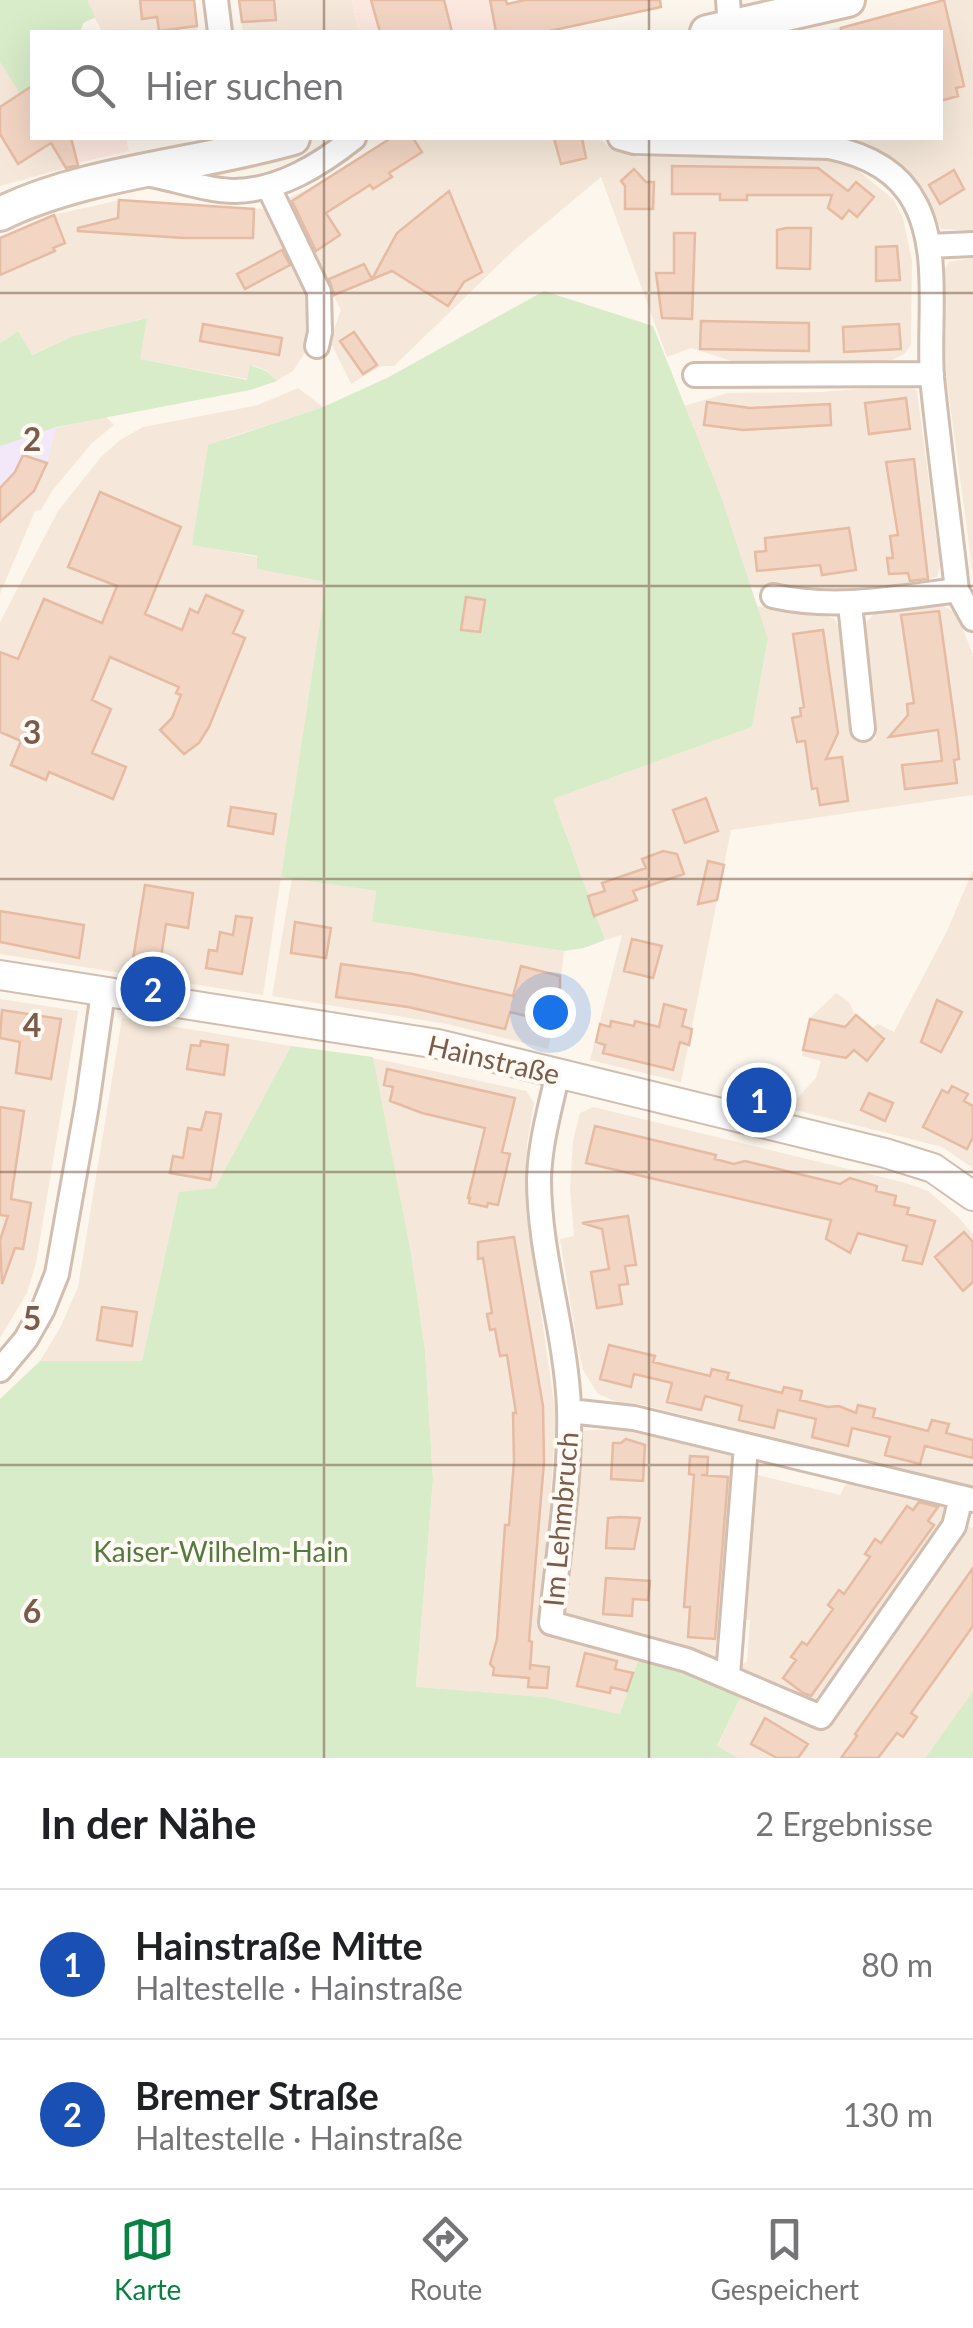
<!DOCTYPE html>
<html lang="de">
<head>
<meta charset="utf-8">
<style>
	:root { --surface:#fff; --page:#f2f2f2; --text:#202124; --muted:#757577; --line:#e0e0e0; --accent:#0b8043 }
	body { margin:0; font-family:Lato,sans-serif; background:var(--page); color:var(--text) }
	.you { position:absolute; left:550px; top:1012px; width:35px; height:35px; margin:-25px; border:8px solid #fff; border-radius:50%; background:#1a73e8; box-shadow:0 0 0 15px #1a73e833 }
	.badge { display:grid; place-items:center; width:65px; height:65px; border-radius:50%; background:var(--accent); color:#fff; font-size:32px; font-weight:700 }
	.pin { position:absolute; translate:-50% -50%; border:5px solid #fff; box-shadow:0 2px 10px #0006 }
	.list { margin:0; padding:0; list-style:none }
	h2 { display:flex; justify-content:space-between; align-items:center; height:130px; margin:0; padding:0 40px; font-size:42px }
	h2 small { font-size:32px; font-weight:400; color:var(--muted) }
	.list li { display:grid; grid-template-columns:65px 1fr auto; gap:30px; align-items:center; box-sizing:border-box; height:150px; padding:0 40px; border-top:2px solid var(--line) }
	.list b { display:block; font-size:38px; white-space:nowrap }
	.list p { margin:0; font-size:32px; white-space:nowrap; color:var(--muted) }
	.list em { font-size:32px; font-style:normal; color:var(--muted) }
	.icon { flex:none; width:55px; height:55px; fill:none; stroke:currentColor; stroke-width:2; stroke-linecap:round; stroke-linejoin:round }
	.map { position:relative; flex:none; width:973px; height:1758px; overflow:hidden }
	.search { position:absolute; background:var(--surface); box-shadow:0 10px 40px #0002; left:30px; right:30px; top:30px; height:110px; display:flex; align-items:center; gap:25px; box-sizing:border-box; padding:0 35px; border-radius:0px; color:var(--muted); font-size:38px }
	.sheet { height:430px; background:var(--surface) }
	nav { display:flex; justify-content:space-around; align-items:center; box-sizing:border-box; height:140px; border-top:2px solid var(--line); background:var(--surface); font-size:28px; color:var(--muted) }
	nav a { display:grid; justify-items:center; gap:5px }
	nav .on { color:var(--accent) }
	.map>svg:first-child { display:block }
</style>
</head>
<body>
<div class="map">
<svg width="973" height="1758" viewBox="0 0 973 1758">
	<rect width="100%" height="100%" fill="#fdf6ec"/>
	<path fill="#f5e8da" d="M 0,0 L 194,0 L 198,32 L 102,32 L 95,18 L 83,23 L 80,32 L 32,32 L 32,86 L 20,94 L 32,114 L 32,138 L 47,138 L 66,168 L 0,186 Z
		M 239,0 L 352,0 L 359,32 L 243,32 Z
		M 944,0 L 973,0 L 973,231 L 941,229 L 923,194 L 901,165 L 881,150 L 851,138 L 940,138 L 940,32 L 821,32 Z
		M 391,138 L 599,138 L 610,148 L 638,157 L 820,159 L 849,163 L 893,199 L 903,218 L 912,260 L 911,345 L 904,354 L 888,362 L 744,365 L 691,348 L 667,357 L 601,177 L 516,248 L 394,366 L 381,366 L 351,384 L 330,341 L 341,310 L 283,200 L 306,190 Z
		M 120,200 L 264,209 L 307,289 L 311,305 L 308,348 L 293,371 L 276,381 L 266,370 L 251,365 L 247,379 L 139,359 L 146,318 L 73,336 L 31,355 L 18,331 L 0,343 L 0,237 L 48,216 Z
		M 973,258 L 973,574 L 946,375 L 942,274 L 949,262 Z
		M 907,385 L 917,391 L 940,566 L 937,577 L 867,590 L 794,591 L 749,587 L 684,406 L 728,393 L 823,392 Z
		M 298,388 L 323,407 L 227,438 L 192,544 L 257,557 L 258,569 L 326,582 L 263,995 L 0,954 L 0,622 L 58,511 L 101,457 L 120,440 L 143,427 L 258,405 Z
		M 105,416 L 114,425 L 92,443 L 52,491 L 41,510 L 35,511 L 0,594 L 0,446 L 21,436 Z
		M 935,601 L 956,613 L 973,654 L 973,795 L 731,830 L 681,1082 L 590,1060 L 622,935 L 605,940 L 553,799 L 752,727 L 768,640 L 756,606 L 816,612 L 834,619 L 843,632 L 858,742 L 876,739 L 863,637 L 867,621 L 878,610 Z
		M 973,870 L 973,1168 L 942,1147 L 788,1108 L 816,1078 L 821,1061 L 802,1056 L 811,1017 L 836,993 L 849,1002 L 855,1014 L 872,1028 L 878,1024 L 894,1032 L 947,931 Z
		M 292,878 L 376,891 L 372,922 L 564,951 L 559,1000 L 548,1049 L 447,1024 L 272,996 Z
		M 0,999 L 78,1011 L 36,1263 L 27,1293 L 0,1338 Z
		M 122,1018 L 291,1046 L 215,1188 L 179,1193 L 142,1361 L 40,1361 L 61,1326 L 78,1287 Z
		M 373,1058 L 526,1091 L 534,1103 L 527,1144 L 526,1209 L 556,1416 L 542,1632 L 640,1654 L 620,1714 L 544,1697 L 416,1688 L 433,1480 L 425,1350 L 410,1247 Z
		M 593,1107 L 906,1183 L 928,1191 L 957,1216 L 973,1234 L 973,1486 L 639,1404 L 622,1404 L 598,1394 L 583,1370 L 577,1343 L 560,1239 L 574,1236 L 570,1189 L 573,1141 L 580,1113 Z
		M 633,1428 L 735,1453 L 721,1655 L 716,1660 L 571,1624 L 560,1612 L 578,1431 Z
		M 754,1474 L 840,1495 L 848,1480 L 947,1506 L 950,1516 L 817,1704 L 745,1676 L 738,1665 L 747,1662 L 750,1620 L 742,1619 Z
		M 965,1526 L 973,1528 L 973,1691 L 925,1758 L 738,1758 L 717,1747 L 744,1690 L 819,1730 Z"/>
	<path fill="#fde8e0" d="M 352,0 L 489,0 L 496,32 L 359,32 Z
		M 47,138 L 126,138 L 129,151 L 65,166 Z"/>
	<path fill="#f3e8fa" d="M 56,427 L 47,463 L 23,455 L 15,472 L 0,488 L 0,446 Z"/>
	<path fill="#d8ecc9" d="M 0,0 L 87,0 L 95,17 L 83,23 L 80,32 L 32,32 L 32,86 L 20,93 L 0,62 Z
		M 544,291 L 653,326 L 722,499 L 768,639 L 752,727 L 553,799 L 605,940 L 584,948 L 564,951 L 372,922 L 376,891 L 281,877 L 326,582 L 257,569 L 257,556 L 192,545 L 208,445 L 323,407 L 387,378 Z
		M 147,318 L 140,359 L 247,380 L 250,365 L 266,371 L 277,381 L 250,390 L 56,427 L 0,446 L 0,343 L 18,331 L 32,355 L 73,336 Z
		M 291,1046 L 373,1057 L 410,1247 L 425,1350 L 433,1480 L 416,1687 L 544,1697 L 620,1714 L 640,1654 L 744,1690 L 717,1746 L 738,1758 L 0,1758 L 0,1399 L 40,1361 L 142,1361 L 179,1192 L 215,1188 Z
		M 973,1691 L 973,1758 L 925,1758 Z"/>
	<path fill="#f3d5c3" stroke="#e6bba3" stroke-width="2.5" d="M 140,0 L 194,0 L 197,26 L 159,31 L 157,17 L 142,19 Z
		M 239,0 L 274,0 L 276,20 L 242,22 Z
		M 371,0 L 444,0 L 452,32 L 380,32 Z
		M 490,0 L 506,0 L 507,4 L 525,0 L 660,0 L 661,7 L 545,32 L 496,32 Z
		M 944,0 L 964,86 L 956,88 L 958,96 L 940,101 L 940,32 L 841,32 L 841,28 Z
		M 32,86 L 32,138 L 71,138 L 78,165 L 66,168 L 51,143 L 18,164 L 0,134 L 0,107 Z
		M 391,138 L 413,138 L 422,152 L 389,173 L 392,177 L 373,189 L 370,185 L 326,213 L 340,235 L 316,251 L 292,201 Z
		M 554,138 L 582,138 L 586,158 L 561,164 Z
		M 672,166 L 818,168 L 848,191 L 856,182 L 874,197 L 857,217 L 849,210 L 842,219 L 828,208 L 832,195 L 747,195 L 747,200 L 720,200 L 720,194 L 672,194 Z
		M 634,169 L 646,182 L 654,182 L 653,209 L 625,209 L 625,186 L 621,181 Z
		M 954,170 L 964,189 L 940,204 L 929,185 Z
		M 449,191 L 482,272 L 464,282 L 448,306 L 392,271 L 334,295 L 329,279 L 364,264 L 372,279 L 397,233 Z
		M 119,200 L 254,209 L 253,238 L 184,238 L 78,231 L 78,228 L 118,218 Z
		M 54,215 L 65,243 L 53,248 L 55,251 L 0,275 L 0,238 Z
		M 786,228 L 811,228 L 810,269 L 777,268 L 777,230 Z
		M 674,233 L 695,233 L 692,319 L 662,318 L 656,273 L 674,273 Z
		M 897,246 L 900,280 L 876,281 L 876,247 Z
		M 282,250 L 290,265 L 245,289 L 237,274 Z
		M 701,321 L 809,323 L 809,351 L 700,349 Z
		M 203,324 L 282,338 L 279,355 L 200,341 Z
		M 899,324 L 901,349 L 844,352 L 843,327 Z
		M 354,332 L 377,365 L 363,374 L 340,341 Z
		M 906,398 L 910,429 L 869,434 L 865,403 Z
		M 707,402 L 750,408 L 830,404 L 831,425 L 743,430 L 704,425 Z
		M 23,455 L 47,463 L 34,491 L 0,522 L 0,488 L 15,472 Z
		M 914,459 L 928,579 L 910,581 L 908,573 L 889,574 L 887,558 L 893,558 L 890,536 L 898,535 L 886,462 Z
		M 100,492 L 181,527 L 145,614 L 182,630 L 190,609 L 198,613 L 206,595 L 243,611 L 233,633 L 245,638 L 209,727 L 199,743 L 184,754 L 160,730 L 172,718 L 181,695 L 176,693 L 179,687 L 110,657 L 92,700 L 111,709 L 92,753 L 126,767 L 113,799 L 49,772 L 46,780 L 11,765 L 21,741 L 0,732 L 0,652 L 18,659 L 44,599 L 102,623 L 117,586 L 68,567 Z
		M 849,528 L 856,570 L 822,575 L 820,565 L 757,571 L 755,552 L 766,551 L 765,538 Z
		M 466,597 L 485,600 L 480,632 L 461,630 Z
		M 939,611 L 957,740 L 959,759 L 954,760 L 957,783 L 905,789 L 902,765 L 942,761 L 938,730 L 889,737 L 908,715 L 907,704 L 914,703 L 901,615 Z
		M 823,630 L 838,733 L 826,759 L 842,757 L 848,801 L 820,805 L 817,788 L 812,789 L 805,741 L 797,742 L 792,718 L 801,716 L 800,708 L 804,707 L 793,634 Z
		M 706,798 L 718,831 L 685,843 L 673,810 Z
		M 231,807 L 276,814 L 273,834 L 228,826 Z
		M 663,851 L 677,854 L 684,874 L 633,891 L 637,900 L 594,916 L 588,896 L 605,891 L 602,883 L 646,868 L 642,859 Z
		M 708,861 L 724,865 L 717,900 L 698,904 Z
		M 145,885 L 193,893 L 188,928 L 166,924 L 160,964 L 133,959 Z
		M 0,911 L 84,925 L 79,958 L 0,942 Z
		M 236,916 L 252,918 L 242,974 L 206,968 L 209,950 L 217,951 L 220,932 L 233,935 Z
		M 295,922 L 331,928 L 326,958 L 291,953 Z
		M 632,939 L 662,946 L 653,978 L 624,971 Z
		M 341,964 L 413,974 L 513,996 L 521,966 L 560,976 L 560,993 L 557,1006 L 543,1002 L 539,1019 L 510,1012 L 505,1029 L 408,1007 L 336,997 Z
		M 937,1000 L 962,1012 L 941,1052 L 921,1042 Z
		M 664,1004 L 686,1010 L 682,1026 L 692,1029 L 689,1045 L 680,1042 L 673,1070 L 603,1053 L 605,1045 L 596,1042 L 600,1024 L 610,1027 L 611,1021 L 634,1026 L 635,1021 L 659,1027 Z
		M 2,1010 L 61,1019 L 51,1079 L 16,1073 L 20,1042 L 0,1038 Z
		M 856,1015 L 884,1039 L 867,1061 L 854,1050 L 846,1058 L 803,1050 L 810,1019 L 845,1027 Z
		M 201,1041 L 228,1045 L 224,1075 L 187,1069 L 191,1045 L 200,1046 Z
		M 387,1069 L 515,1098 L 502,1152 L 510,1154 L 498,1205 L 488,1203 L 487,1207 L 469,1203 L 470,1198 L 468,1198 L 485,1128 L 422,1113 L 390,1101 L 393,1087 L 384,1085 Z
		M 952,1086 L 968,1094 L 964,1101 L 973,1106 L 973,1137 L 967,1149 L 923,1127 L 942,1090 L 948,1093 Z
		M 869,1093 L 893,1103 L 885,1121 L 861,1110 Z
		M 0,1107 L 24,1111 L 11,1199 L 31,1203 L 23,1249 L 15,1248 L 2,1284 L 0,1240 L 8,1216 L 0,1215 Z
		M 206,1112 L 221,1114 L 210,1180 L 170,1173 L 173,1156 L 183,1158 L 188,1128 L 201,1130 Z
		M 595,1126 L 716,1155 L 715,1159 L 734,1164 L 745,1161 L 840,1184 L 850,1178 L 877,1186 L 876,1191 L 896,1196 L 894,1205 L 909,1208 L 907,1214 L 935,1221 L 922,1264 L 903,1260 L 907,1246 L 858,1233 L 850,1253 L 826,1239 L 831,1220 L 586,1163 Z
		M 628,1216 L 636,1265 L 625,1266 L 628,1284 L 619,1285 L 622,1304 L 597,1308 L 591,1272 L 609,1269 L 602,1229 L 582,1223 Z
		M 964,1232 L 973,1242 L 973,1282 L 963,1291 L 935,1257 Z
		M 514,1237 L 543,1406 L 544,1462 L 529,1641 L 532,1642 L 530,1670 L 530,1665 L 549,1667 L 547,1688 L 528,1687 L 529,1678 L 493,1675 L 494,1668 L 490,1664 L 497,1639 L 505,1525 L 509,1525 L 514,1461 L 513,1413 L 516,1413 L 507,1355 L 500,1356 L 495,1329 L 490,1330 L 487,1314 L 492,1313 L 483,1258 L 478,1259 L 478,1242 Z
		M 102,1307 L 137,1312 L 132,1346 L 97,1340 Z
		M 609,1345 L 655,1356 L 653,1362 L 710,1376 L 712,1369 L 729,1373 L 727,1379 L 782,1393 L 784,1387 L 802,1391 L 800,1400 L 828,1407 L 839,1406 L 856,1413 L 858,1405 L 875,1409 L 873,1417 L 928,1431 L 932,1420 L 949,1424 L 946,1433 L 973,1440 L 973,1458 L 925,1446 L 920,1464 L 885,1455 L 890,1437 L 852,1428 L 848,1446 L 812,1437 L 816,1419 L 778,1410 L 774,1428 L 739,1420 L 742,1406 L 705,1396 L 701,1410 L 667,1402 L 672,1383 L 634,1374 L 631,1387 L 600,1379 Z
		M 626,1439 L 645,1445 L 643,1481 L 611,1479 L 613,1443 L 621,1443 Z
		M 690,1456 L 708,1457 L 707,1475 L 701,1475 L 728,1477 L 715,1639 L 688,1637 L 690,1607 L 684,1607 L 694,1475 L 689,1474 Z
		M 919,1502 L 938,1507 L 928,1521 L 934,1525 L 811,1696 L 803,1693 L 783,1678 L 796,1660 L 791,1657 L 802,1642 L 807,1645 L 833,1609 L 828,1605 L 839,1590 L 844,1594 L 870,1557 L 865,1554 L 875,1539 L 881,1543 L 907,1506 L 913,1510 Z
		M 620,1517 L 640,1518 L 634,1549 L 606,1548 L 608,1518 Z
		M 973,1568 L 973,1626 L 911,1713 L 917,1717 L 903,1737 L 897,1733 L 878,1758 L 841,1758 L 857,1736 L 855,1734 Z
		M 606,1578 L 650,1581 L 648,1600 L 633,1599 L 632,1616 L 603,1614 Z
		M 585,1653 L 617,1661 L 615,1669 L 633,1673 L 627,1691 L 611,1687 L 610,1693 L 577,1686 Z
		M 765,1718 L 808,1744 L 798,1758 L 777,1758 L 751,1744 Z"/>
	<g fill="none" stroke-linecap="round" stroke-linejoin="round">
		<g stroke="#d1beb0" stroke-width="28">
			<path id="minor" d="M 216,0 L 220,32
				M 728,0 L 730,28
				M 620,138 L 634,142 L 829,147 C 864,154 898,170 915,203 C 941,251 928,324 932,377 C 939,448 949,519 957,590 L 973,619
				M 151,175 C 178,180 208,191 235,191 C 280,190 320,165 354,138
				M 269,188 L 319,292 L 320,332 L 317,346
				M 929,246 L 973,244
				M 695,375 L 932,374
				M 773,596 C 835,610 895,598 957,590
				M 850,604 L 863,729
				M 558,1073 C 550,1108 540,1143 539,1179 C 539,1256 566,1331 569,1408 C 571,1479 558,1552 551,1623 L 687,1660 L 821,1717 L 954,1526 L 961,1497
				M 0,1370 L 26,1339 L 43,1309 L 57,1274 L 87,1105 L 103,992
				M 569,1411 L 634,1418 L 973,1500
				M 728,1675 L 746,1446"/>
		</g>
		<g stroke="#d1beb0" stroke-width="32">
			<path id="tertiary" d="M 0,975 L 438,1044 L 885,1153 L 933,1168 L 973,1196"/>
		</g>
		<g stroke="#d6c0b0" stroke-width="38">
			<path id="secondary" d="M 707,32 L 848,0
				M 0,214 C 85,172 200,165 293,138"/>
		</g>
		<use href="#minor" stroke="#fff" stroke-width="22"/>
		<use href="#tertiary" stroke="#fff" stroke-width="28"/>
		<use href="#secondary" stroke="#fff" stroke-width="32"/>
	</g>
	<path fill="none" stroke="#7a5c4d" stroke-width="2.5" stroke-opacity="0.55" d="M 324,0 L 324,32M 649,0 L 649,32M 324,138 L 324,1758M 649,138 L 649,1758M 0,293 L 973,293M 0,586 L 973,586M 0,879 L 973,879M 0,1172 L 973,1172M 0,1465 L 973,1465"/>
	<g text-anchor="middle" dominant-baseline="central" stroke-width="8" stroke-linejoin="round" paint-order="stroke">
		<g font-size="28" fill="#7a5c4d" stroke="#fffaf3">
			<text transform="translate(494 1059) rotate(13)">Hainstraße</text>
			<text transform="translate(560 1519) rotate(-85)">Im Lehmbruch</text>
		</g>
		<g font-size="28" fill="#537a41" stroke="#fffaf3">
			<text x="221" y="1551">Kaiser-Wilhelm-Hain</text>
		</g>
	</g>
	<g font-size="32" text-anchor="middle" font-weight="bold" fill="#7a5c4d" stroke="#fffaf3" stroke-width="8" stroke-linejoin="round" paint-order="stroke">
		<text x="32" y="451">2</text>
		<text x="32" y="744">3</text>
		<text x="32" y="1037">4</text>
		<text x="32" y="1330">5</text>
		<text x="32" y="1623">6</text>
	</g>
</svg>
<div class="you"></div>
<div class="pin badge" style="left:759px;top:1100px;background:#1a4fb4">1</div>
<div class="pin badge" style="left:153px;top:989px;background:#1a4fb4">2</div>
<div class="search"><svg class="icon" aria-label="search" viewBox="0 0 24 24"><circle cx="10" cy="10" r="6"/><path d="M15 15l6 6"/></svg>Hier suchen</div>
</div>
<section class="sheet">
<h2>In der Nähe<small>2 Ergebnisse</small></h2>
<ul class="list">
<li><span class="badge" style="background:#1a4fb4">1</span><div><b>Hainstraße Mitte</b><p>Haltestelle · Hainstraße</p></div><em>80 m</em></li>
<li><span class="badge" style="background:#1a4fb4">2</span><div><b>Bremer Straße</b><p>Haltestelle · Hainstraße</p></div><em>130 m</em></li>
</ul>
</section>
<nav>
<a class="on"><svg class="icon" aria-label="map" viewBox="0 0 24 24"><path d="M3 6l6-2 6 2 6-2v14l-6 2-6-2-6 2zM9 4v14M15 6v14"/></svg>Karte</a>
<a><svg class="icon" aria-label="directions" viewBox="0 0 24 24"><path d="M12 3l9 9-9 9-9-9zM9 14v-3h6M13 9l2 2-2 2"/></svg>Route</a>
<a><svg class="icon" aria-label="saved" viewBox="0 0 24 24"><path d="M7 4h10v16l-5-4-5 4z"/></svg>Gespeichert</a>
</nav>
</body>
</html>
